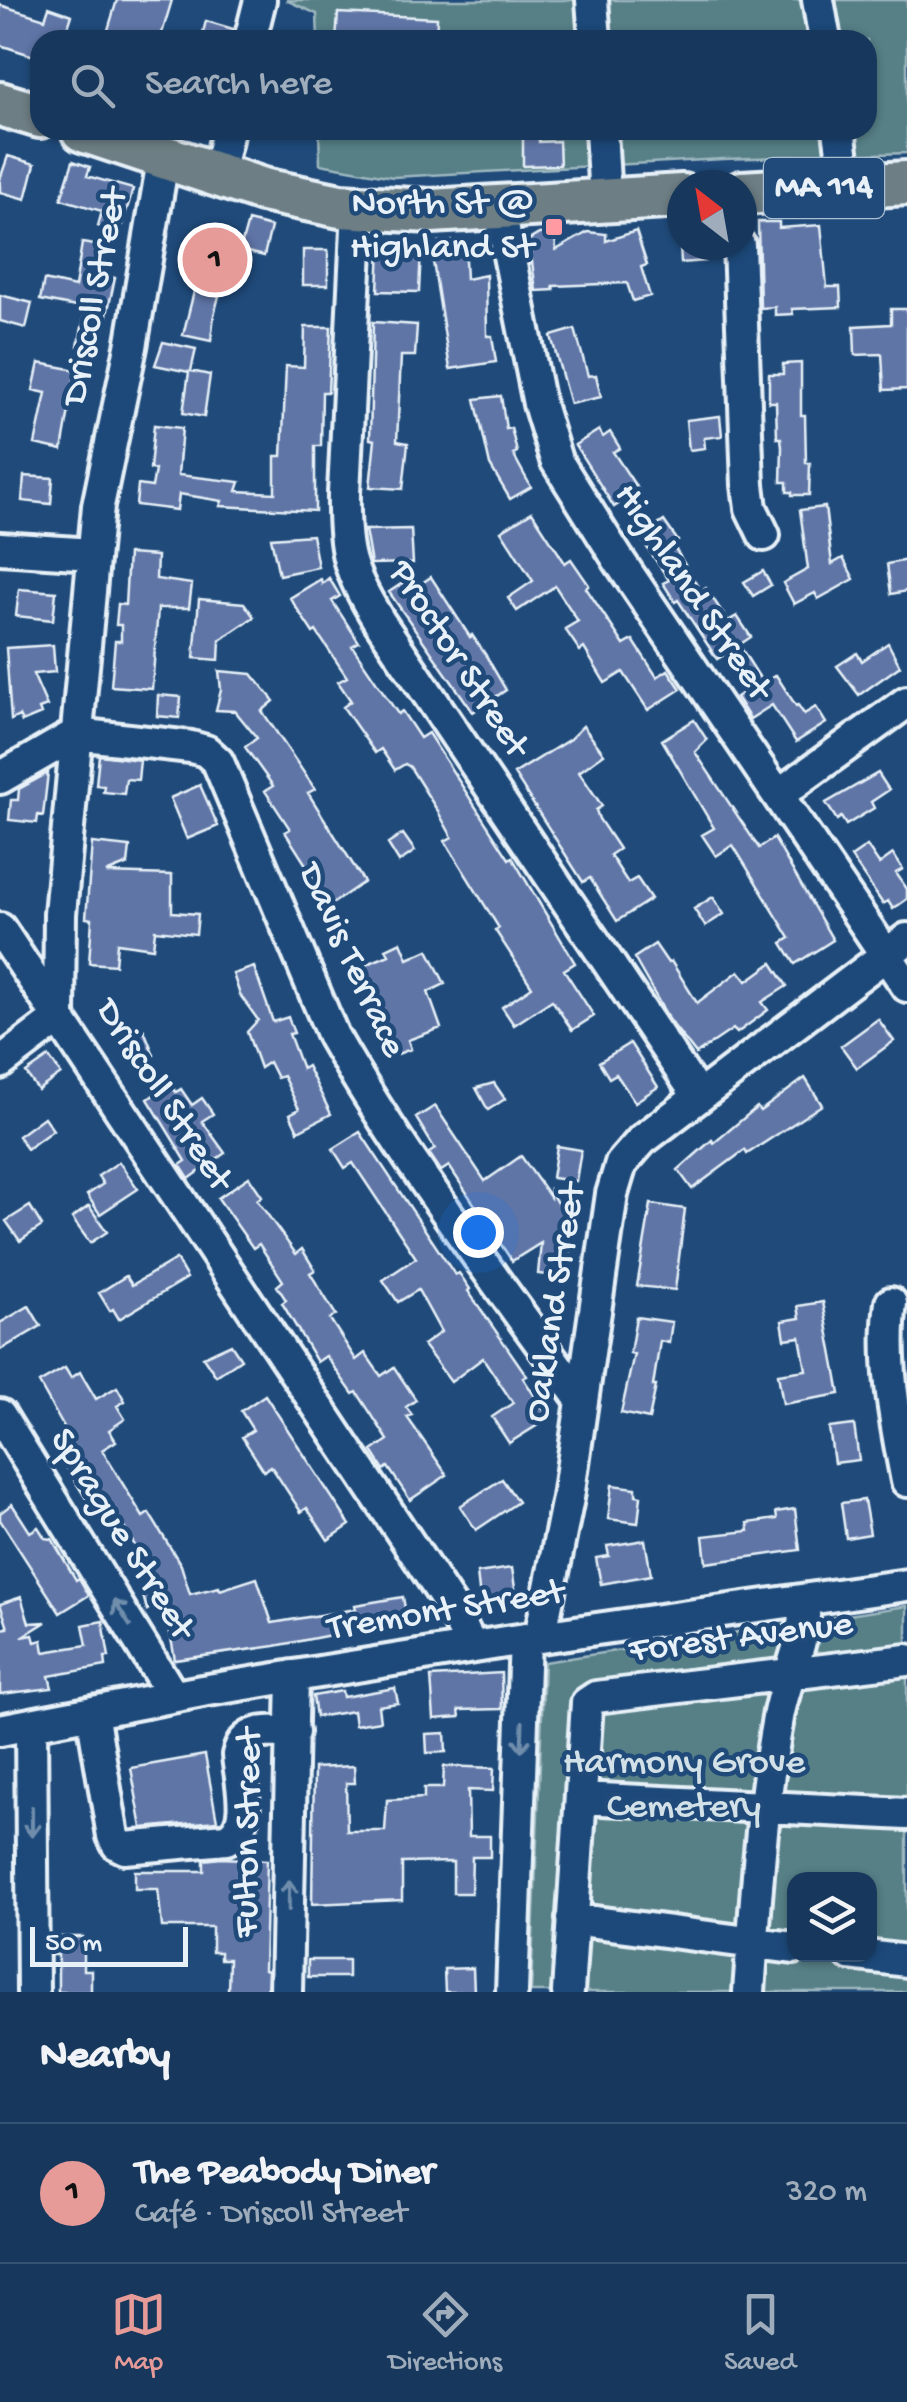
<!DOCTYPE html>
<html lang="en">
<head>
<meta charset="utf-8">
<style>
	:root { --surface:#17385c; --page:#203f62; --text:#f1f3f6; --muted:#9eacbb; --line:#365272; --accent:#e69b98 }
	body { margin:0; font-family:"Gochi Hand",sans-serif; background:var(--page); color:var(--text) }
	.controls { position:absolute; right:30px; bottom:30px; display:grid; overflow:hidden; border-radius:20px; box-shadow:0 2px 8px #0004 }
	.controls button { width:90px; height:90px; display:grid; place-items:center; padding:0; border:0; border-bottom:2px solid var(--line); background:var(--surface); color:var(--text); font:50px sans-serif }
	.compass { position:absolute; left:667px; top:170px; width:90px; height:90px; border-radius:50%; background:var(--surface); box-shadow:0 2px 8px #0004; rotate:329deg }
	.scale { position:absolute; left:30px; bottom:25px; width:158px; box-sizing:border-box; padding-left:10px; border:5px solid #e8f1f8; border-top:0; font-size:28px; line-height:35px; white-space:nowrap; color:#e8f1f8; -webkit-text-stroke:8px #1f4a7a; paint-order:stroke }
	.you { position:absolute; left:478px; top:1232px; width:35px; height:35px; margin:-25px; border:8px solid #fff; border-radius:50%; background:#1a73e8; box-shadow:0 0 0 15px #1a73e833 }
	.badge { display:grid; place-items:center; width:65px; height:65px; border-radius:50%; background:var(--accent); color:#111; font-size:32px; font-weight:700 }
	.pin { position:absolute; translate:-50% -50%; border:5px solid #fff; box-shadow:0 2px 10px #0006 }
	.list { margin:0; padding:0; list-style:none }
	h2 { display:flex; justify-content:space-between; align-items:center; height:130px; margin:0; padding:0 40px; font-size:42px }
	h2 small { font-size:32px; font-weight:400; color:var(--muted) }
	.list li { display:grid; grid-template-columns:65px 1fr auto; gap:30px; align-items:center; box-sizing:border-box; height:140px; padding:0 40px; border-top:2px solid var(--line) }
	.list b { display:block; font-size:38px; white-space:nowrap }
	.list p { margin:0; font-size:32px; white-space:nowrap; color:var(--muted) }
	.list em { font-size:32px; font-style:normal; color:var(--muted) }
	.icon { flex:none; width:55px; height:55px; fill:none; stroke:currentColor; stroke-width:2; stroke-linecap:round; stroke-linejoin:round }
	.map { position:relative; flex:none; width:907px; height:1992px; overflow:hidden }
	.search { position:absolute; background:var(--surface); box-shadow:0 2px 8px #0004; left:30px; right:30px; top:30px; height:110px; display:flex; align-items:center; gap:25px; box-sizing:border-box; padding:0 35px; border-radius:30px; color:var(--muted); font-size:38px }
	.sheet { height:270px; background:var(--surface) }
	nav { display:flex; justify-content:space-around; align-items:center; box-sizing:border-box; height:140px; border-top:2px solid var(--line); background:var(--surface); font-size:28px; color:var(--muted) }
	nav a { display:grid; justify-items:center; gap:5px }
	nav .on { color:var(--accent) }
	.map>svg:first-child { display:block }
</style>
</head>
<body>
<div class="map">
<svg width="907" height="1992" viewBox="0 0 907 1992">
	<rect width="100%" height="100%" fill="#1f4a7a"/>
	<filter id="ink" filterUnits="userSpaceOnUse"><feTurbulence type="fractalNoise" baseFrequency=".01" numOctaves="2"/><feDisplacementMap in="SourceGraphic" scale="20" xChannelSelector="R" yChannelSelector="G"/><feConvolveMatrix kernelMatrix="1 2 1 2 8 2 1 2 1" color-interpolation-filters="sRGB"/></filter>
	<g filter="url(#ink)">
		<path fill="#567f86" stroke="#9fb8bf" stroke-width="2.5" fill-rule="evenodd" d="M 286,0 L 907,0 L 907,153 L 723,159 L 393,177 L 320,164 L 319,130 L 867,130 L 867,40 L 318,40 L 317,14 Z
			M 907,1606 L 907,1992 L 531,1992 L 544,1662 ZM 794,1880 L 870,1880 L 870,1954 L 794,1954 Z"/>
		<path fill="#5e75a6" stroke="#e8f1f8" stroke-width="2.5" d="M 117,0 L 172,0 L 160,40 L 105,40 Z
			M 0,5 L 45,19 L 49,7 L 72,15 L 64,40 L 40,40 L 40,58 L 0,45 Z
			M 338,13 L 437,18 L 436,40 L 336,40 Z
			M 206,21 L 233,29 L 232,40 L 201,40 Z
			M 539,136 L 539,142 L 559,141 L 560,165 L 523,166 L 523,137 Z
			M 8,156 L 35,164 L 26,199 L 0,192 L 0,179 Z
			M 73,161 L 90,167 L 87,176 L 133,189 L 120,232 L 98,226 L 102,211 L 61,199 Z
			M 248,221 L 271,227 L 264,256 L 240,250 Z
			M 758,222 L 779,222 L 779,228 L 821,225 L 827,287 L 840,287 L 841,307 L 792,309 L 793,314 L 775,315 L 775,307 L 760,308 Z
			M 636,231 L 647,265 L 641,267 L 650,296 L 633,301 L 627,283 L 553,286 L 554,290 L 536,291 L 529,240 L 539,234 L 555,233 L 556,250 L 588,232 L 606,234 L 606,241 Z
			M 464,241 L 466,279 L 486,275 L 487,336 L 492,336 L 496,362 L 450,369 L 431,249 L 439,250 L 439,242 Z
			M 82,243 L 101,246 L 96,274 L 115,278 L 99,351 L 78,346 L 86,309 L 40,300 L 44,280 L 75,287 Z
			M 220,244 L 232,247 L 214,315 L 211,341 L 183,335 L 204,252 Z
			M 680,245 L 703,245 L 705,261 L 681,263 Z
			M 380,247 L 421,249 L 419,292 L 378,291 Z
			M 303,250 L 328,250 L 328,285 L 303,285 Z
			M 0,295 L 32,303 L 26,328 L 0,321 Z
			M 891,309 L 907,309 L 907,389 L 884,390 L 882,354 L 855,355 L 854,326 L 891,324 Z
			M 373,322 L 417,325 L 415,356 L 401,356 L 397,441 L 408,443 L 403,489 L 370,487 L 375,440 L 370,439 Z
			M 305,327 L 331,327 L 328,392 L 322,392 L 321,446 L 315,446 L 315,511 L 220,506 L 222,501 L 179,494 L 177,510 L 136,505 L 138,485 L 152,487 L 155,470 L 150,469 L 154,425 L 182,428 L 178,475 L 240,482 L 237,491 L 275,493 L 275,456 L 282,456 L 286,366 L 304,367 Z
			M 575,329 L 588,376 L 596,375 L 601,397 L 570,404 L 551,336 Z
			M 163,342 L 196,349 L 191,371 L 210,375 L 204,417 L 183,413 L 189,372 L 155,365 Z
			M 39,363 L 76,370 L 62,450 L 35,444 L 46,393 L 33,390 Z
			M 801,363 L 801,415 L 805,415 L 806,463 L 810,463 L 809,495 L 792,495 L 792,492 L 787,492 L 787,482 L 781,482 L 782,447 L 781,438 L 777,438 L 776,402 L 769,402 L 769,374 L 783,374 L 783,364 Z
			M 501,396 L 506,429 L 511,428 L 517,452 L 513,454 L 531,487 L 510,499 L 490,465 L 475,399 Z
			M 720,416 L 722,436 L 704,438 L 705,448 L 689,450 L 686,420 Z
			M 599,430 L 603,437 L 610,432 L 620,448 L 613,452 L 639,491 L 614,507 L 575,445 Z
			M 24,476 L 53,478 L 51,504 L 22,501 Z
			M 825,507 L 832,564 L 843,558 L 854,579 L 818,599 L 815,593 L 794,604 L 783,583 L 808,569 L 800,510 Z
			M 532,512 L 565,563 L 571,559 L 589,585 L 586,588 L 624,645 L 633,640 L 657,677 L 668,670 L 681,689 L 648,710 L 623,672 L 605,683 L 584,648 L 580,651 L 565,629 L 578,621 L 555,586 L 517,611 L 508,598 L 533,581 L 501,531 Z
			M 664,521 L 678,541 L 673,545 L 701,592 L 706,588 L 728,621 L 737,616 L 751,637 L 739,645 L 763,683 L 776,675 L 796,706 L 798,705 L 804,714 L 816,707 L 826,723 L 796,742 L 772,705 L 750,719 L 736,697 L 748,689 L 726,654 L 717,659 L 678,600 L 675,602 L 663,583 L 669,580 L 640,537 Z
			M 411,529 L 413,563 L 371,564 L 365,530 Z
			M 312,535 L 318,567 L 279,575 L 271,538 Z
			M 128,554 L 157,556 L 156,579 L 192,584 L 189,608 L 158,608 L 152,689 L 111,686 L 115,641 L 121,641 L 121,625 L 116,625 L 118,604 L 125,605 Z
			M 907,560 L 907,591 L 891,594 L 887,564 Z
			M 763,571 L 771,585 L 753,596 L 744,582 Z
			M 413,576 L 414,588 L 431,577 L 470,637 L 472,635 L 485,654 L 506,690 L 473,712 L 389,592 Z
			M 329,578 L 340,596 L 332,601 L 359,642 L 352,646 L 398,714 L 402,711 L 420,738 L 428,733 L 509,859 L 512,857 L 575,963 L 564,970 L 594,1016 L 572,1030 L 552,1000 L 514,1025 L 502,1007 L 532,987 L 495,930 L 499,928 L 445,841 L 452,837 L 437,810 L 410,767 L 405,764 L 395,770 L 381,749 L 375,753 L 343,707 L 351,701 L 338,682 L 347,677 L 316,631 L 313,633 L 290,598 L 321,579 L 322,584 Z
			M 19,589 L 56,592 L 53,620 L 16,616 Z
			M 199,599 L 244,603 L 254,617 L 220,640 L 219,660 L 194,658 Z
			M 888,643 L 900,666 L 859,695 L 837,666 L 857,653 L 862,661 Z
			M 53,645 L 55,672 L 33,674 L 47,706 L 39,709 L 41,714 L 22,722 L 19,716 L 11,720 L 6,648 Z
			M 219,671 L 252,674 L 274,701 L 262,711 L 315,789 L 308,793 L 364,882 L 329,906 L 313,885 L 317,882 L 285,832 L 290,829 L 265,791 L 273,786 L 245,747 L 257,738 L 235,711 L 216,710 L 221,690 Z
			M 158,695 L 181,697 L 179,718 L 157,716 Z
			M 694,720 L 707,740 L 695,752 L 759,848 L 774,838 L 833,940 L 795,964 L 782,943 L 790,938 L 733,845 L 716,856 L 702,835 L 714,828 L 662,740 Z
			M 583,726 L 604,754 L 579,772 L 602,806 L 596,810 L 599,819 L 619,849 L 610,855 L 628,883 L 637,878 L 651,899 L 617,921 L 590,878 L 583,882 L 514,774 L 570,739 Z
			M 99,755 L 140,760 L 138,780 L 126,779 L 124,794 L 103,792 L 104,786 L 96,785 Z
			M 48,773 L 43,816 L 38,815 L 37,823 L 9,820 L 11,800 L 18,800 L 19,789 Z
			M 878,773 L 889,790 L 871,802 L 874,808 L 846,825 L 841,817 L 837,820 L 826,803 Z
			M 200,785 L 218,826 L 187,839 L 170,798 Z
			M 403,834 L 415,851 L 399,862 L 388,844 Z
			M 92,843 L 130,847 L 128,864 L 106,873 L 172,875 L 172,912 L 198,914 L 196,934 L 155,930 L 153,948 L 117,943 L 115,965 L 89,963 L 92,919 L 86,918 Z
			M 867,846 L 879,864 L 893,854 L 903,869 L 896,873 L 907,889 L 907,899 L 893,909 L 888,901 L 883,904 L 851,857 Z
			M 713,897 L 724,914 L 705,926 L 694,909 Z
			M 401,942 L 408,959 L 428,950 L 445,984 L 428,992 L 441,1028 L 408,1040 L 411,1049 L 390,1057 L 383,1040 L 389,1038 L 373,995 L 366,999 L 353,970 L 389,955 L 386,949 Z
			M 655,944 L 668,963 L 671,961 L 697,1003 L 739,971 L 747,981 L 772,963 L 787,986 L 762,1002 L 768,1010 L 737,1033 L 733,1029 L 696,1054 L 670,1021 L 634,958 Z
			M 254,967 L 273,1022 L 288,1017 L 294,1033 L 289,1034 L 302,1069 L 307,1066 L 331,1114 L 298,1131 L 290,1114 L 299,1109 L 283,1076 L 277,1078 L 269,1062 L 260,1068 L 247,1032 L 258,1020 L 240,995 L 233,974 Z
			M 878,1019 L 894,1041 L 857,1068 L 841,1046 Z
			M 144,1030 L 154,1055 L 136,1068 L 123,1045 Z
			M 630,1043 L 658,1087 L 635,1102 L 616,1074 L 609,1078 L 599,1062 Z
			M 49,1057 L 61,1074 L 38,1090 L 26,1073 Z
			M 805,1078 L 822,1105 L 747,1154 L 745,1150 L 692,1189 L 678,1170 L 712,1140 L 714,1143 L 757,1107 L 760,1111 Z
			M 170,1083 L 176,1092 L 181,1089 L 192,1105 L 202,1098 L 213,1114 L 202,1121 L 225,1153 L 189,1179 L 180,1165 L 186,1161 L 148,1099 Z
			M 494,1083 L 505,1099 L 488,1110 L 476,1088 Z
			M 435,1106 L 485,1181 L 521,1156 L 550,1197 L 550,1191 L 565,1217 L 564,1224 L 576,1226 L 565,1277 L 538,1274 L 541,1243 L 512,1261 L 449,1166 L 441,1171 L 429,1153 L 435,1149 L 416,1118 Z
			M 44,1117 L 53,1130 L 27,1149 L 18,1136 Z
			M 360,1132 L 455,1275 L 459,1273 L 470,1289 L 468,1291 L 527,1376 L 523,1378 L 549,1418 L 509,1443 L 492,1417 L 513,1403 L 483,1358 L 451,1382 L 423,1345 L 441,1332 L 418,1290 L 398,1302 L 383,1280 L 416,1258 L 353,1163 L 345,1168 L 333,1149 Z
			M 557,1146 L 581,1150 L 576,1181 L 552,1178 Z
			M 119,1162 L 138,1189 L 100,1214 L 87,1195 L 103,1184 L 98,1176 Z
			M 249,1177 L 262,1196 L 257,1200 L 296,1254 L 302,1249 L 315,1270 L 310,1273 L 336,1315 L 330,1319 L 356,1360 L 365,1353 L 381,1376 L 394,1367 L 416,1400 L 406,1407 L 412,1415 L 407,1417 L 447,1475 L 410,1500 L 388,1467 L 384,1470 L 372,1451 L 388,1440 L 357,1392 L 353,1394 L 326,1356 L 317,1362 L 282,1303 L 286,1300 L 277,1286 L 283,1281 L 259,1244 L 253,1248 L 218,1198 Z
			M 651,1204 L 685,1209 L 675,1290 L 637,1286 Z
			M 30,1206 L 42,1226 L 20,1241 L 6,1221 Z
			M 89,1206 L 107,1232 L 90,1243 L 72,1218 Z
			M 176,1259 L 187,1278 L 119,1319 L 113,1309 L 110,1311 L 99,1293 L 126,1276 L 132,1285 Z
			M 823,1302 L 840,1394 L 783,1404 L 778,1374 L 806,1370 L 800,1337 L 785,1339 L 782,1321 L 800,1318 L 798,1306 Z
			M 29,1306 L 41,1326 L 0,1350 L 0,1323 Z
			M 636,1317 L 672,1322 L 669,1343 L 660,1341 L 653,1386 L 656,1386 L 649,1419 L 621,1413 L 634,1354 L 630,1353 Z
			M 231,1344 L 241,1359 L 216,1376 L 203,1357 Z
			M 65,1368 L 71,1378 L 80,1372 L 96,1399 L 117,1387 L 125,1401 L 117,1406 L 125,1419 L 109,1430 L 116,1441 L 102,1450 L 143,1517 L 149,1513 L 181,1565 L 190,1594 L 219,1587 L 220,1590 L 257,1578 L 272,1623 L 356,1609 L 355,1605 L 403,1597 L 407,1620 L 275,1646 L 175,1660 L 164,1600 L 147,1610 L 141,1588 L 156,1579 L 109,1504 L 95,1513 L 57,1452 L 72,1442 L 39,1383 Z
			M 265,1395 L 350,1525 L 328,1540 L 307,1508 L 301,1512 L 273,1469 L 270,1466 L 264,1471 L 242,1437 L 253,1430 L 241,1411 Z
			M 854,1425 L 859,1460 L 834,1463 L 829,1428 Z
			M 502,1479 L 518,1502 L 476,1530 L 460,1506 Z
			M 612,1485 L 636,1488 L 636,1495 L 641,1496 L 638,1523 L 608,1519 Z
			M 864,1500 L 870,1534 L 846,1538 L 841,1503 Z
			M 12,1504 L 30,1532 L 38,1527 L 45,1538 L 52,1539 L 76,1580 L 79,1578 L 89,1595 L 60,1613 L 0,1520 L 0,1513 Z
			M 795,1509 L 800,1550 L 706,1563 L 703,1536 L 749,1531 L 748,1523 L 777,1519 L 776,1512 Z
			M 645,1540 L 651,1575 L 601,1584 L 596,1558 L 609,1556 L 607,1546 Z
			M 512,1568 L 516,1595 L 480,1599 L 477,1573 Z
			M 21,1597 L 29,1623 L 46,1622 L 22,1637 L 33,1635 L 35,1642 L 42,1640 L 44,1652 L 87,1645 L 83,1625 L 103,1621 L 109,1657 L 105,1657 L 106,1666 L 49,1676 L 52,1688 L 0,1694 L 0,1629 L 8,1628 L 0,1604 Z
			M 501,1673 L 502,1709 L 459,1710 L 460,1717 L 434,1719 L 431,1677 Z
			M 395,1688 L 398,1703 L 378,1706 L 380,1721 L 355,1725 L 353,1711 L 316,1717 L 313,1696 L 342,1691 L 343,1697 Z
			M 445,1733 L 446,1752 L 427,1753 L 426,1734 Z
			M 205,1755 L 217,1821 L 142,1828 L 131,1768 Z
			M 354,1766 L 355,1783 L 346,1783 L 347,1831 L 385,1831 L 387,1800 L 424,1798 L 424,1788 L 443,1788 L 444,1766 L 494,1768 L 493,1791 L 468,1790 L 469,1836 L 490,1836 L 490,1857 L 472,1857 L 471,1893 L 453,1893 L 453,1862 L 402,1863 L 402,1900 L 312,1904 L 314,1768 Z
			M 221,1858 L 267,1860 L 264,1970 L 268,1971 L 267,1992 L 228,1992 L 229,1959 L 220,1959 L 220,1952 L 212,1952 L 212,1927 L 162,1927 L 158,1889 L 135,1889 L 135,1871 L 204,1871 L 204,1860 Z
			M 51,1937 L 83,1937 L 83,1970 L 91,1970 L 91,1992 L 58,1992 L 58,1955 L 51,1955 Z
			M 308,1960 L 348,1960 L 348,1977 L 308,1977 Z
			M 473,1968 L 474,1992 L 445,1992 L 444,1969 Z"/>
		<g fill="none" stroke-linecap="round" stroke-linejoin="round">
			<g stroke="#e8f1f8" stroke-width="38">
				<path id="minor" d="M 592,0 L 595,40
					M 818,0 L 825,40
					M 250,40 L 260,0
					M 601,130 L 605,200
					M 839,130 L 847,187
					M 164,155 L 131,347 L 98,506 L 60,914 L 59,1018 L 452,1608 L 472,1647
					M 218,174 L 228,130
					M 499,206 L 539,404 L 556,460 L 618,559 L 907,986
					M 358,208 L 344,493 C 343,551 348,571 379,621 L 698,1096
					M 739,245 L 748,485 L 751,508 L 764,535
					M 0,548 L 93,554
					M 0,778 L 76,734 L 191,747 L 206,751 L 218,762 L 333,1036 C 406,1164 497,1281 582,1401
					M 778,795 L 907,702
					M 0,929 L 59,1018 L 0,1063
					M 891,1303 C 883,1361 896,1424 907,1481
					M 0,1415 L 173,1696
					M 540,1637 L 568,1498 L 612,1194 L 621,1164 L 642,1140 L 907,939
					M 92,1712 L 113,1836 L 117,1844 L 125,1848 L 226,1839 C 255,1826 240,1781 238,1755 C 244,1728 270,1731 293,1732
					M 31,1724 L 33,1992
					M 0,1730 L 202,1691 L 505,1642 L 907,1585
					M 581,1798 L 907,1814
					M 572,1919 L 794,1948
					M 850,1954 L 907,1961
					M 286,1992 L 293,1676
					M 512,1992 L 525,1639
					M 568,1992 L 587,1703 L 596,1697 L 907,1660
					M 749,1992 C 756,1900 761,1809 778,1718 C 785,1676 807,1643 804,1600"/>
			</g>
			<g stroke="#e8f1f8" stroke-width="50">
				<path id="highway" d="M 0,104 L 40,116
					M 83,130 L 263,190 L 340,206 L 431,211 L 682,196
					M 742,193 L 907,183"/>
			</g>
			<use href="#minor" stroke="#1f4a7a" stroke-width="30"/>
			<use href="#highway" stroke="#6d7e84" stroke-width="42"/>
		</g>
		<defs><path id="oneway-shaft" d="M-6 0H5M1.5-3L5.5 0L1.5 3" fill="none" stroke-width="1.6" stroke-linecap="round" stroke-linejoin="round" transform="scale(2.5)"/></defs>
		<g stroke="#6f8dac">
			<use href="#oneway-shaft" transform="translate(122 1613) rotate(-122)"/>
			<use href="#oneway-shaft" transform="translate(522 1737) rotate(92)"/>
			<use href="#oneway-shaft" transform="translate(32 1822) rotate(90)"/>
			<use href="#oneway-shaft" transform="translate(289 1895) rotate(-89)"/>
		</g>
	</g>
	<rect fill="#ff9aa2" stroke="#1f4a7a" stroke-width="4" x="544" y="217" width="20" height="20" rx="5"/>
	<g text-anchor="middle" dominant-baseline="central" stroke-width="9" stroke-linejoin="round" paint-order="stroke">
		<rect fill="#1f4a7a" stroke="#acbfd2" stroke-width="2.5" x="764" y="158" width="120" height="60" rx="8"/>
		<g font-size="35" font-weight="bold" fill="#e8f1f8">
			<text x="824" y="188">MA 114</text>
		</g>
		<g font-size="38" fill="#e8f1f8" stroke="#1f4a7a" text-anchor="end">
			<text x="534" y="205">North St @<tspan x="534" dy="44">Highland St</tspan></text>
		</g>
		<g font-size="38" fill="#e8f1f8" stroke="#1f4a7a">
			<text transform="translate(97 297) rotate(-79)">Driscoll Street</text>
			<text transform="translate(691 593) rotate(56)">Highland Street</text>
			<text transform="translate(457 660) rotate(57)">Proctor Street</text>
			<text transform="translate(350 961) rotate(65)">Davis Terrace</text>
			<text transform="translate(162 1096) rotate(57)">Driscoll Street</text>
			<text transform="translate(557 1303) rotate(-81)">Oakland Street</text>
			<text transform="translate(120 1535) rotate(58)">Sprague Street</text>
			<text transform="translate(446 1612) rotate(-9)">Tremont Street</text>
			<text transform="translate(741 1639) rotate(-7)">Forest Avenue</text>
			<text transform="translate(250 1833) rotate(-89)">Fulton Street</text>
		</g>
		<g font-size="38" fill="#d2e0e7" stroke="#1f4a7a">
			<text x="684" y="1764">Harmony Grove<tspan x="684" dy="44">Cemetery</tspan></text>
		</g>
	</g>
</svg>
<div class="controls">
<button><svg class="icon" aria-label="layers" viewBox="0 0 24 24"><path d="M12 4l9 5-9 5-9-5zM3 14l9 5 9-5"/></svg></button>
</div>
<svg class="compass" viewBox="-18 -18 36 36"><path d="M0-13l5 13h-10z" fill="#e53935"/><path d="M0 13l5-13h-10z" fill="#9eacbb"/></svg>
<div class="scale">50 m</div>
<div class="you"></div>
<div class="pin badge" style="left:215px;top:260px">1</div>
<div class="search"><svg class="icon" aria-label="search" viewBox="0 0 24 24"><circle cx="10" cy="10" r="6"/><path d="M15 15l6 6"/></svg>Search here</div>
</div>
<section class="sheet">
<h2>Nearby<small></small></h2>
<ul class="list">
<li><span class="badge">1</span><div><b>The Peabody Diner</b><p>Café · Driscoll Street</p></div><em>320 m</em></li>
</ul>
</section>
<nav>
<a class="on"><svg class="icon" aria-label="map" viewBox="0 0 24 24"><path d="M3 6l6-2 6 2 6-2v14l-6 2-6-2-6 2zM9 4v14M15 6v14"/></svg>Map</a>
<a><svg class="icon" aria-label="directions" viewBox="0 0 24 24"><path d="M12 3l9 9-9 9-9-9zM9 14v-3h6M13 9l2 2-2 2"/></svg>Directions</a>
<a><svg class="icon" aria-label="saved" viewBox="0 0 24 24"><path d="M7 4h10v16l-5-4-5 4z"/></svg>Saved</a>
</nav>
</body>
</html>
